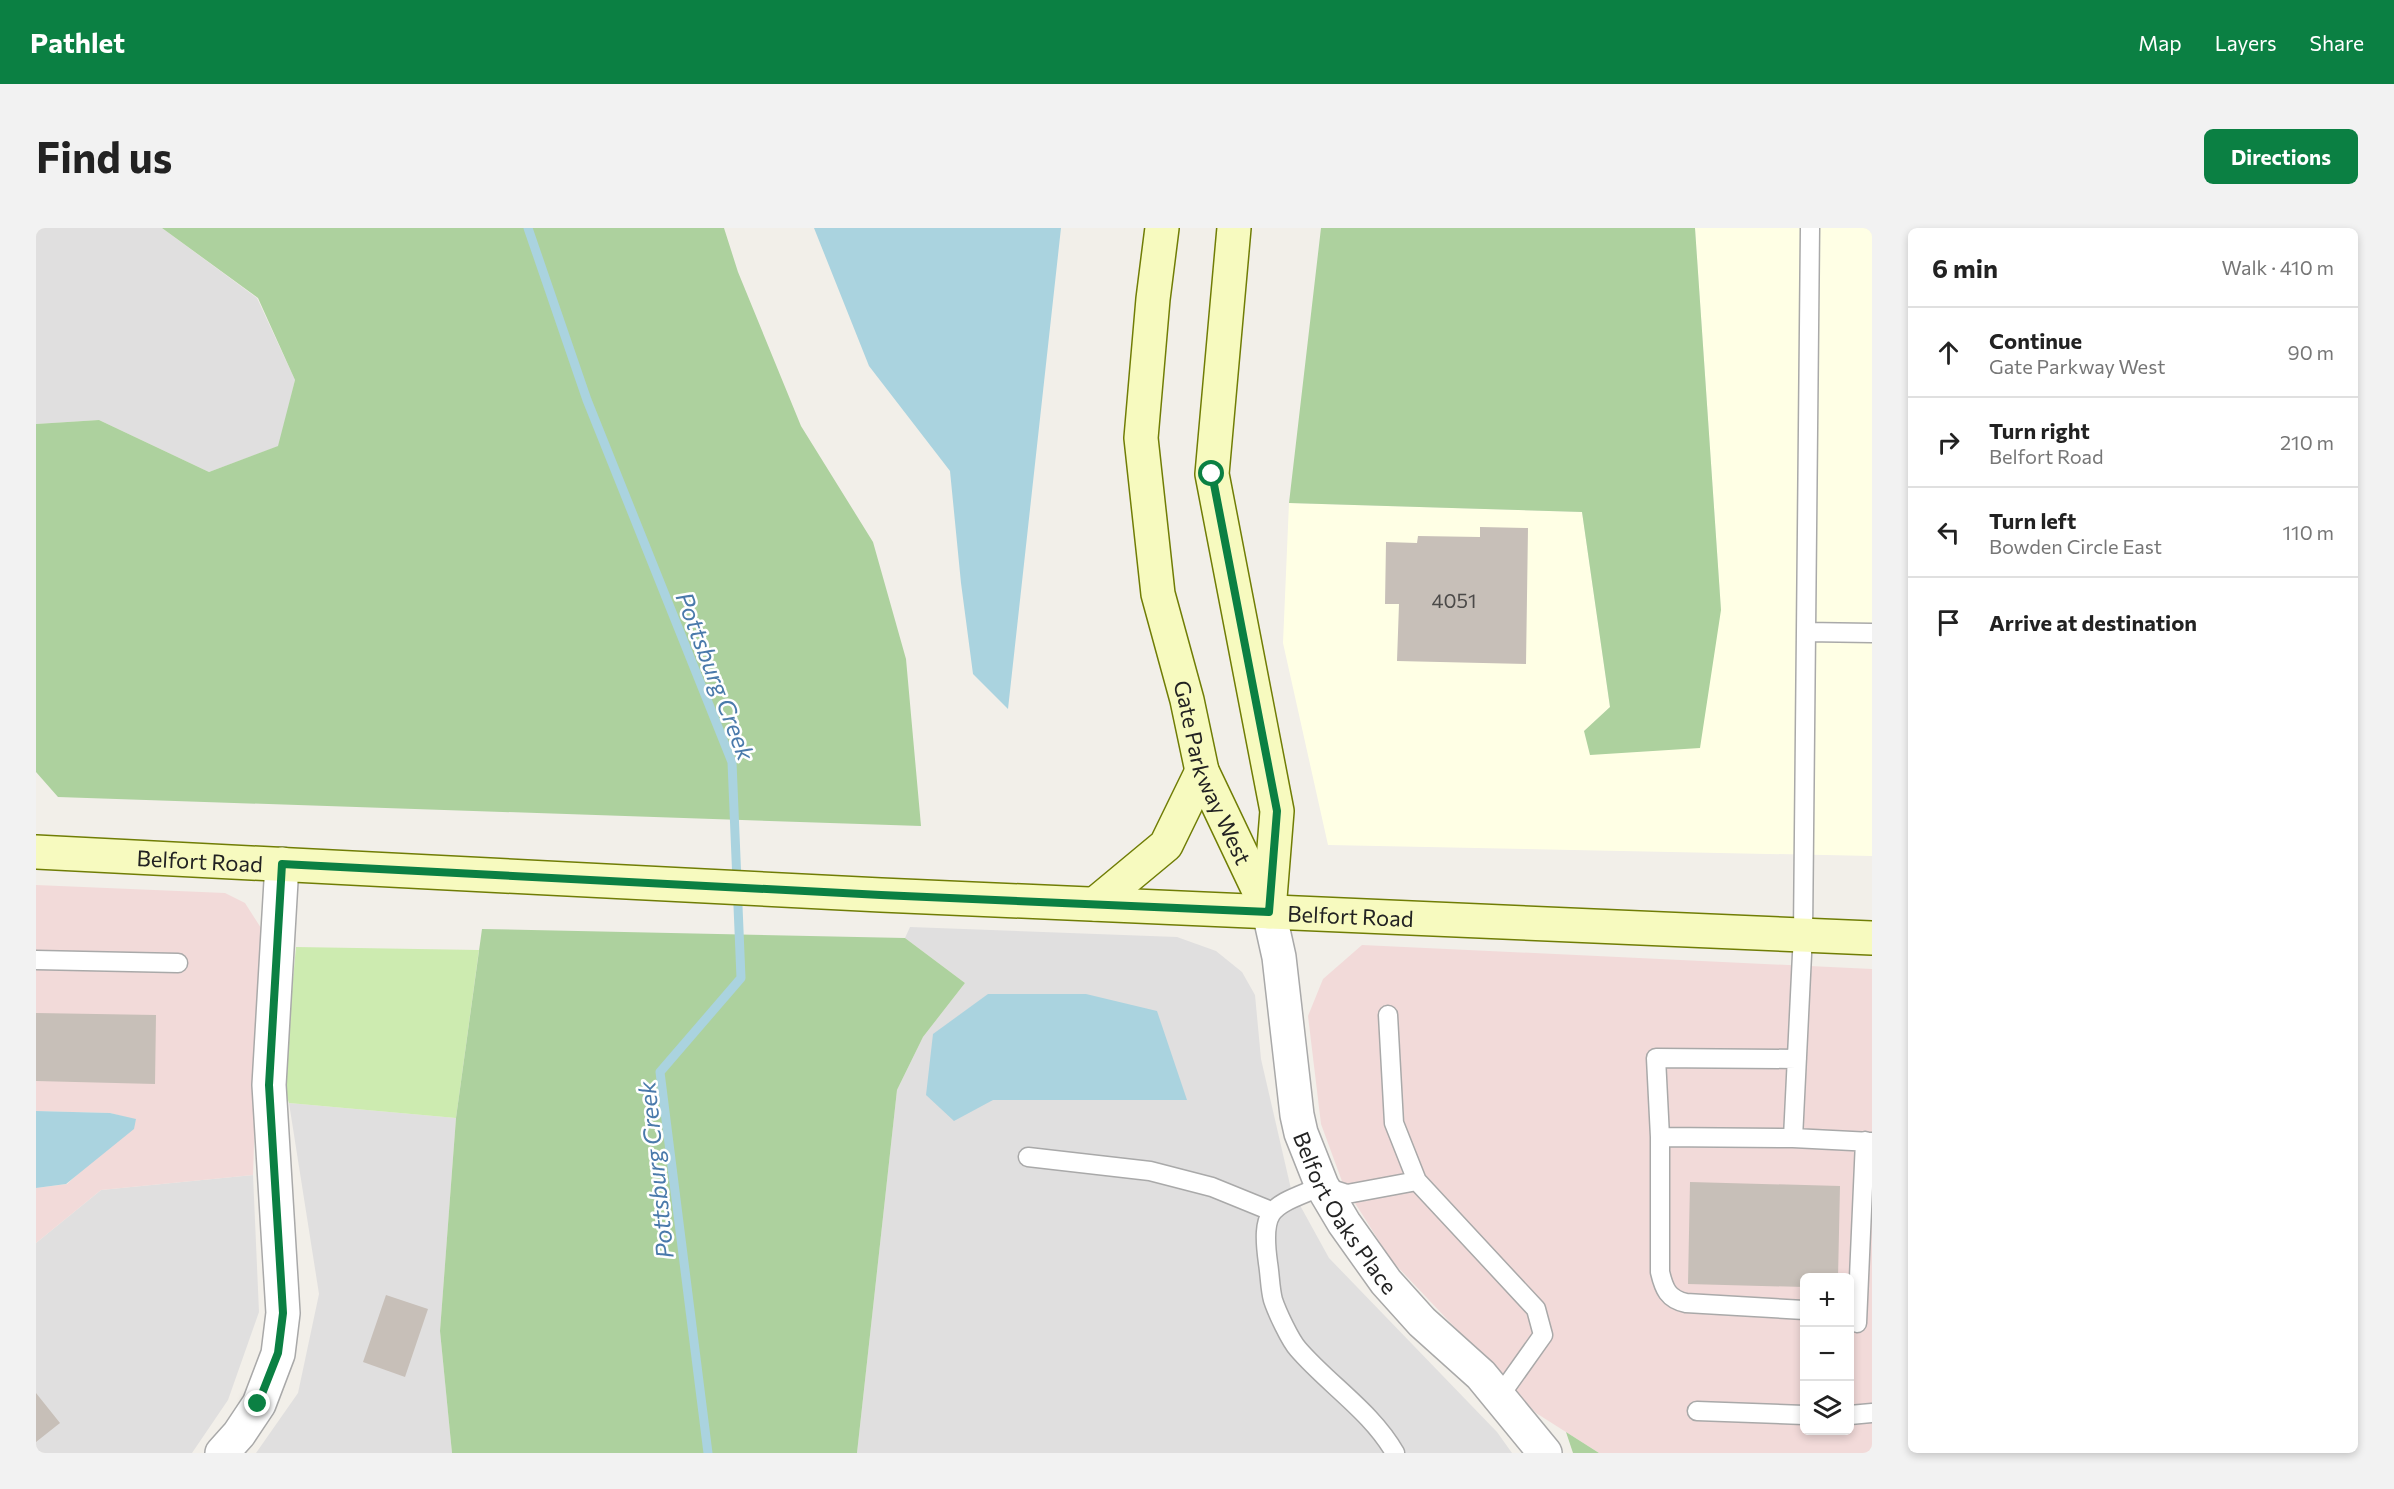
<!DOCTYPE html>
<html lang="en">
<head>
<meta charset="utf-8">
<style>
	:root { --surface:#fff; --page:#f2f2f2; --text:#222; --muted:#767676; --line:#e0e0e0; --accent:#0b8043 }
	body { margin:0; font-family:Commissioner,sans-serif; background:var(--page); color:var(--text) }
	.controls { position:absolute; right:18px; bottom:18px; display:grid; overflow:hidden; border-radius:9px; box-shadow:0 3px 9px #0003 }
	.controls button { width:54px; height:54px; display:grid; place-items:center; padding:0; border:0; border-bottom:2px solid var(--line); background:var(--surface); color:var(--text); font:30px sans-serif }
	.stop { position:absolute; width:18px; height:18px; margin:-14px; border:4px solid #0b8043; border-radius:50%; background:#fff }
	.stop.end { background:#0b8043; border-color:#fff; box-shadow:0 2px 6px #0008 }
	.list { margin:0; padding:0; list-style:none }
	h2 { display:flex; justify-content:space-between; align-items:center; height:78px; margin:0; padding:0 24px; font-size:26px }
	h2 small { font-size:20px; font-weight:400; color:var(--muted) }
	.list li { display:grid; grid-template-columns:39px 1fr auto; gap:18px; align-items:center; box-sizing:border-box; height:90px; padding:0 24px; border-top:2px solid var(--line) }
	.list b { display:block; font-size:22px; white-space:nowrap }
	.list p { margin:0; font-size:20px; white-space:nowrap; color:var(--muted) }
	.list em { font-size:20px; font-style:normal; color:var(--muted) }
	.icon { flex:none; width:33px; height:33px; fill:none; stroke:currentColor; stroke-width:2; stroke-linecap:round; stroke-linejoin:round }
	.map { position:relative; flex:none; width:1836px; height:1225px; overflow:hidden; border-radius:9px }
	header { display:flex; align-items:center; gap:36px; box-sizing:border-box; height:84px; padding:0 30px; background:var(--accent); color:#fff }
	header strong { font-size:28px }
	nav { display:flex; gap:33px; margin-inline-start:auto; font-size:21px }
	.intro { display:flex; align-items:center; justify-content:space-between; box-sizing:border-box; height:144px; padding:0 36px }
	h1 { margin:0; font-size:42px }
	.button { padding:15px 27px; border-radius:9px; background:var(--accent); color:#fff; font-size:21px; font-weight:700 }
	main { display:flex; gap:36px; padding:0 36px }
	aside { flex:1; background:var(--surface); border-radius:9px; box-shadow:0 3px 9px #0003 }
	.map>svg:first-child { display:block }
</style>
</head>
<body>
<header>
<strong>Pathlet</strong>
<nav><a>Map</a><a>Layers</a><a>Share</a></nav>
</header>
<div class="intro"><h1>Find us</h1><a class="button">Directions</a></div>
<main>
<div class="map">
<svg width="1836" height="1225" viewBox="0 0 1836 1225">
	<rect width="100%" height="100%" fill="#f2efe9"/>
	<path fill="#e0dfdf" d="M 0,0 L 126,0 L 221,70 L 259,152 L 243,218 L 173,244 L 63,192 L 0,196 Z
		M 874,699 L 1141,709 L 1180,723 L 1206,744 L 1219,767 L 1225,831 L 1255,961 L 1293,1030 L 1461,1204 L 1476,1225 L 821,1225 L 861,862 L 887,809 L 929,755 L 869,710 Z
		M 253,875 L 420,890 L 404,1103 L 416,1225 L 220,1225 L 262,1165 L 283,1066 Z
		M 217,947 L 223,1084 L 192,1172 L 156,1225 L 0,1225 L 0,1015 L 65,962 Z"/>
	<path fill="#f2dad9" fill-rule="evenodd" d="M 0,657 L 189,665 L 209,675 L 225,700 L 217,947 L 65,962 L 0,1015 L 0,960 L 31,956 L 100,892 L 74,885 L 0,883 Z
		M 1326,717 L 1836,741 L 1836,1225 L 1563,1225 L 1500,1185 L 1355,1032 L 1307,956 L 1285,896 L 1272,788 L 1287,751 ZM 1768,1050 L 1814,1050 L 1814,1202 L 1768,1202 Z"/>
	<path fill="#ffffe5" d="M 1659,0 L 1836,0 L 1836,628 L 1292,617 L 1247,415 L 1253,275 L 1546,284 L 1574,479 L 1548,503 L 1685,382 Z"/>
	<path fill="#cdebb0" d="M 260,719 L 443,722 L 420,890 L 253,875 L 247,858 Z"/>
	<path fill="#add19e" d="M 126,0 L 688,0 L 702,44 L 765,198 L 837,314 L 870,431 L 885,598 L 22,569 L 0,544 L 0,196 L 63,192 L 173,244 L 242,218 L 259,152 L 222,70 Z
		M 1285,0 L 1659,0 L 1685,382 L 1664,520 L 1554,527 L 1548,503 L 1574,479 L 1546,284 L 1253,275 Z
		M 446,701 L 869,710 L 929,755 L 887,809 L 861,862 L 821,1225 L 416,1225 L 404,1103 L 420,890 Z
		M 1530,1204 L 1563,1225 L 1537,1225 Z"/>
	<path fill="#aad3df" d="M 778,0 L 1025,0 L 972,481 L 937,446 L 925,355 L 914,243 L 833,138 Z
		M 952,766 L 1050,766 L 1121,783 L 1151,872 L 957,872 L 918,893 L 890,867 L 897,806 Z
		M 0,883 L 74,885 L 100,891 L 98,901 L 30,956 L 0,960 Z"/>
	<g fill="none" stroke-linecap="round" stroke-linejoin="round">
		<path stroke="#aad3df" stroke-width="9" d="M 492,0 L 551,172 L 696,534 L 705,750 L 624,844 L 672,1225"/>
	</g>
	<path fill="#c7bfb8" d="M 1444,299 L 1492,300 L 1490,436 L 1361,433 L 1363,376 L 1349,376 L 1350,314 L 1381,315 L 1382,308 L 1444,309 Z
		M 0,785 L 120,787 L 119,856 L 0,853 Z
		M 1654,954 L 1804,958 L 1802,1050 L 1768,1050 L 1768,1059 L 1652,1056 Z
		M 350,1067 L 392,1081 L 369,1149 L 327,1134 Z
		M 0,1165 L 24,1195 L 0,1214 Z"/>
	<g fill="none" stroke-linecap="round" stroke-linejoin="round">
		<g stroke="#a9a9a9" stroke-width="21">
			<path id="service" d="M 1774,0 L 1767,706 L 1757,910 L 1836,914
				M 1770,404 L 1836,405
				M 0,732 L 142,735
				M 1352,787 L 1358,895 L 1381,953 L 1500,1081 L 1507,1107 L 1463,1169
				M 1761,831 L 1620,830 L 1624,909 L 1624,1044 C 1628,1061 1632,1071 1650,1075 L 1768,1082
				M 1624,909 L 1757,910
				M 992,929 L 1114,943 L 1176,959 L 1235,983
				M 1821,1095 L 1829,913
				M 1661,1183 L 1768,1187
				M 1814,1187 L 1836,1185
				M 1359,1225 C 1336,1184 1292,1156 1262,1121 C 1254,1112 1241,1084 1237,1072 C 1234,1061 1234,1047 1232,1035 C 1224,977 1237,979 1286,958 L 1311,966 L 1381,953"/>
		</g>
		<g stroke="#a9a9a9" stroke-width="36">
			<g id="minor">
				<path id="s1" d="M 1233,684 L 1243,729 L 1261,887 L 1265,905 L 1286,958 L 1308,995 L 1350,1054 L 1386,1094 L 1445,1147 L 1509,1225"/>
				<path d="M 186,1225 L 203,1206 L 223,1176 L 242,1126 L 247,1085 L 233,857 L 246,636"/>
			</g>
		</g>
		<g stroke="#707d05" stroke-width="36">
			<g id="secondary">
				<path id="s2" d="M 1126,0 L 1117,71 L 1105,210 L 1122,366 L 1151,472 L 1166,543 L 1233,684"/>
				<path d="M 1198,0 L 1176,246 L 1241,583 L 1233,682"/>
				<path id="s3" d="M 0,624 L 845,667 L 1836,710"/>
				<path d="M 1059,676 L 1130,617 L 1166,543"/>
			</g>
		</g>
		<use href="#service" stroke="#fff" stroke-width="18"/>
		<use href="#minor" stroke="#fff" stroke-width="33"/>
		<use href="#secondary" stroke="#f7fabf" stroke-width="33"/>
	</g>
	<g fill="none" stroke-linecap="round" stroke-linejoin="round">
		<path stroke="#0b8043" stroke-width="8" d="M 222,1176 L 242,1125 L 247,1085 L 233,857 L 246,636 L 845,667 L 1233,684 L 1241,583 L 1176,246"/>
	</g>
	<g text-anchor="middle" dominant-baseline="central" stroke-width="5" stroke-linejoin="round" paint-order="stroke">
		<g font-size="20" fill="#4b4948">
			<text x="1418" y="372">4051</text>
		</g>
		<g font-size="22" fill="#222" stroke="#fff">
			<text stroke="none"><textPath href="#s2" startOffset="555">Gate Parkway West</textPath></text>
			<text stroke="none"><textPath href="#s3" startOffset="164">Belfort Road</textPath></text>
			<text stroke="none"><textPath href="#s3" startOffset="1316">Belfort Road</textPath></text>
			<text stroke="none"><textPath href="#s1" startOffset="315">Belfort Oaks Place</textPath></text>
		</g>
		<g font-size="24" font-style="italic" fill="#4a7aab" stroke="#fff">
			<text transform="translate(680 448) rotate(69)">Pottsburg Creek</text>
			<text transform="translate(619 942) rotate(-96)">Pottsburg Creek</text>
		</g>
	</g>
</svg>
<div class="controls">
<button>+</button>
<button>−</button>
<button><svg class="icon" aria-label="layers" viewBox="0 0 24 24"><path d="M12 4l9 5-9 5-9-5zM3 14l9 5 9-5"/></svg></button>
</div>
<div class="stop" style="left:1176px;top:246px"></div>
<div class="stop end" style="left:222px;top:1176px"></div>
</div>
<aside>
<h2>6 min<small>Walk · 410 m</small></h2>
<ul class="list">
<li><svg class="icon" aria-label="ahead" viewBox="0 0 24 24"><path d="M12 20V5M6 11l6-6 6 6"/></svg><div><b>Continue</b><p>Gate Parkway West</p></div><em>90 m</em></li>
<li><svg class="icon" aria-label="right" viewBox="0 0 24 24"><path d="M7 20v-9h11M14 6l5 5-5 5"/></svg><div><b>Turn right</b><p>Belfort Road</p></div><em>210 m</em></li>
<li><svg class="icon" aria-label="left" viewBox="0 0 24 24"><path d="M17 20v-9H6M10 6l-5 5 5 5"/></svg><div><b>Turn left</b><p>Bowden Circle East</p></div><em>110 m</em></li>
<li><svg class="icon" aria-label="arrive" viewBox="0 0 24 24"><path d="M6 21V4h12l-3 4 3 4H6"/></svg><div><b>Arrive at destination</b></div></li>
</ul>
</aside>
</main>
</body>
</html>
